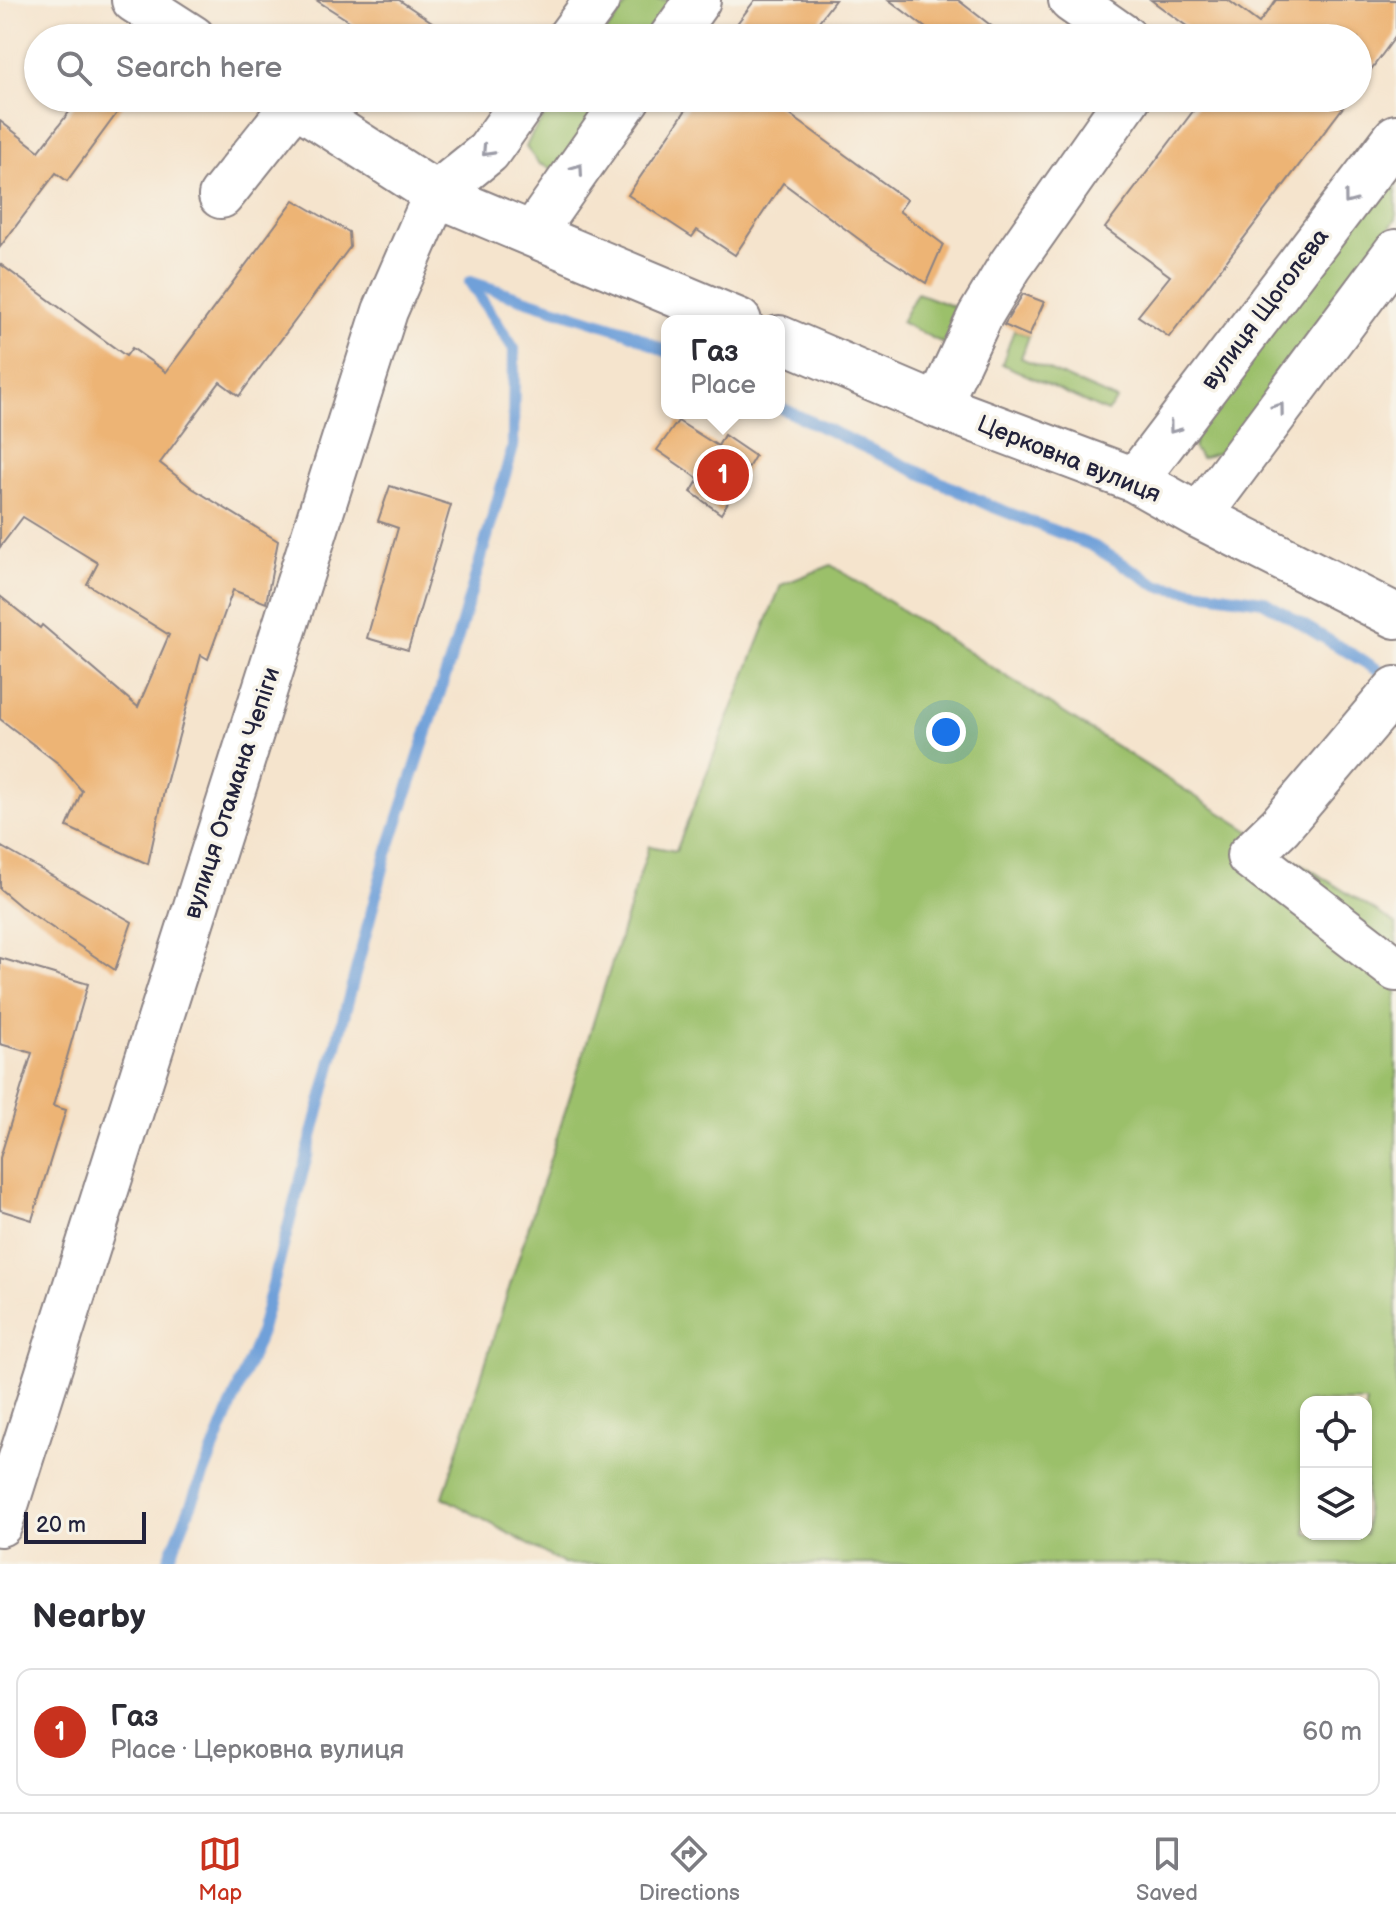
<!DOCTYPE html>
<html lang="en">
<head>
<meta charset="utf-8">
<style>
	:root { --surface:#fff; --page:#f7f7f7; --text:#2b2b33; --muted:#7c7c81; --line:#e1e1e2; --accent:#c8321e }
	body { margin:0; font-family:"Balsamiq Sans",sans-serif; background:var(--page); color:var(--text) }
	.controls { position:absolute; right:24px; bottom:24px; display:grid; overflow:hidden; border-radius:16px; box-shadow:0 2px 6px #0004 }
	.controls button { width:72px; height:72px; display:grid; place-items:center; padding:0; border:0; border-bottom:2px solid var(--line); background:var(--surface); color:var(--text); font:40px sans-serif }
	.scale { position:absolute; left:24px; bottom:20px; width:122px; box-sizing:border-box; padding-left:8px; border:4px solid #22223b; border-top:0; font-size:22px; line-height:28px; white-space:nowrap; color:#22223b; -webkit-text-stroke:6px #f7f3e8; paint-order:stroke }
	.you { position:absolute; left:946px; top:732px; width:28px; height:28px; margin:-20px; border:6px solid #fff; border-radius:50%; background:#1a73e8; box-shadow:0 0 0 12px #1a73e833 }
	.badge { display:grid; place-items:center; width:52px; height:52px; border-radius:50%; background:var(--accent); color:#fff; font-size:26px; font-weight:700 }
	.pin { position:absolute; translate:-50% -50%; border:4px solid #fff; box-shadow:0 2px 8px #0006 }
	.popup { position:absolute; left:661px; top:315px; width:124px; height:104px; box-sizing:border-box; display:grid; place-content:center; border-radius:16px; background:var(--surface); filter:drop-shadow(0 2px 6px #0005); font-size:26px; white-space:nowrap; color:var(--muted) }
	.popup b { font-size:30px; color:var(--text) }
	.popup::after { content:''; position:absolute; left:50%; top:100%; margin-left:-16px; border:16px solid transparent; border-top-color:var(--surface) }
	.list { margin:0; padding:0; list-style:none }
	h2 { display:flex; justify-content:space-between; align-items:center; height:104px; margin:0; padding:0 32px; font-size:34px }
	h2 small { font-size:26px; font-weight:400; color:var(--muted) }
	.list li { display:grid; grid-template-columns:52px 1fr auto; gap:24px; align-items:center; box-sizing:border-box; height:128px; margin:0 16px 16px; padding:0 16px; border:2px solid var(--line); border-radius:16px }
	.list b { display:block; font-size:30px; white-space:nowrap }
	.list p { margin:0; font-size:26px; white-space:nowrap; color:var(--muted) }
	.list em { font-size:26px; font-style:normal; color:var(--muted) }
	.icon { flex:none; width:44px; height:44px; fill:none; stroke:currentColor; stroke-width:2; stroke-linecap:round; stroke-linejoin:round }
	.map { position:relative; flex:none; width:1396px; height:1564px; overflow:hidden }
	.search { position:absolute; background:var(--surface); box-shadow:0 2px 6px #0004; left:24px; right:24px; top:24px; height:88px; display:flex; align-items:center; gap:20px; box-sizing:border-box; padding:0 28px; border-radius:44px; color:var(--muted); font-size:30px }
	.sheet { height:248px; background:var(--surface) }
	nav { display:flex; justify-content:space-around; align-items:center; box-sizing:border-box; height:112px; border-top:2px solid var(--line); background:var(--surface); font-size:22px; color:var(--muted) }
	nav a { display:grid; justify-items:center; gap:4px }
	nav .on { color:var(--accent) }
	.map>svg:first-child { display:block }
</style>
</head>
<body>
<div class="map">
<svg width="1396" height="1564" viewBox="0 0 1396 1564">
	<rect width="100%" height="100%" fill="#f7f3e8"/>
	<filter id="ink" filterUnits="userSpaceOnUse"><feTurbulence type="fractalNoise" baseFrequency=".0125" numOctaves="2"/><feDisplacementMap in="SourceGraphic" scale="16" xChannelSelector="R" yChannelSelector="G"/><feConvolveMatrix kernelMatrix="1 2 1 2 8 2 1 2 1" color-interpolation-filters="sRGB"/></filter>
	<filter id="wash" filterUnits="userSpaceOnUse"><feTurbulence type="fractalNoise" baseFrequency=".006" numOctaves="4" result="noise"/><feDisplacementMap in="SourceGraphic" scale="32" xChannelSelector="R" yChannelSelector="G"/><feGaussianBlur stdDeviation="1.8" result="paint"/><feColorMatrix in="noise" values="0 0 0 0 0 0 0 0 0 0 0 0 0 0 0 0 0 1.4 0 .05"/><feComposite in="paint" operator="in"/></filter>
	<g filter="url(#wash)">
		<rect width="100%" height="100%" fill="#f5e4cd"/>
		<path fill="#9bc06b" stroke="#5e7153" stroke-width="2" fill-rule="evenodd" d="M 630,0 L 690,0 L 662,38 L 602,38 Z
			M 558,98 L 621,98 L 560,172 L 539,164 L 526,147 L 532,134 Z
			M 1396,158 L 1396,219 L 1230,443 L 1217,453 L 1201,458 L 1193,448 L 1199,426 Z
			M 917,293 L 971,313 L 950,347 L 901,322 Z
			M 1014,330 L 1029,336 L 1021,358 L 1117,400 L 1107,412 L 1002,364 Z
			M 831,565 L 1396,924 L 1396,1564 L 564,1564 L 443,1497 L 649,846 L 676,851 L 781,585 ZM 1306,1402 L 1366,1402 L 1366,1534 L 1306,1534 Z"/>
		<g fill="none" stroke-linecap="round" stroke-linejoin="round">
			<path stroke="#6fa0d9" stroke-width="12" d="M 779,407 L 991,506 L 1093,546 L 1159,586 L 1263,601 L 1393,679
				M 167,1564 L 259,1337 L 386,857 L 458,637 L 513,447 L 514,349 L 470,282 L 628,332 L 667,352"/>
		</g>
		<g id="blocks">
			<path fill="#edb475" d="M 316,0 L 399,0 L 456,38 L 376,38 Z
				M 755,0 L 835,0 L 806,38 L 726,38 Z
				M 889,0 L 958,0 L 1007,38 L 939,38 Z
				M 1151,0 L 1228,0 L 1259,23 L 1276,0 L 1396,0 L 1396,36 L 1358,87 L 1358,38 L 1203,38 Z
				M 80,98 L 128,98 L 67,181 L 56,173 L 0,247 L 0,121 L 39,151 Z
				M 694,98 L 767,98 L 907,200 L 899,211 L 943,244 L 926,283 L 871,248 L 783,183 L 735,255 L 697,230 L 692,237 L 628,195 Z
				M 1203,98 L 1350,98 L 1169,337 L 1138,316 L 1170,276 L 1105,228 Z
				M 294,200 L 349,232 L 350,247 L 239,396 L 220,382 L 160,463 L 192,488 L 278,541 L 266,603 L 233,590 L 208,659 L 201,655 L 165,787 L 148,864 L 67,827 L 82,791 L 59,764 L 0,719 L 0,596 L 40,628 L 42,625 L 138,707 L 169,635 L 87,584 L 98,563 L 23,517 L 0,547 L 0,264 L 126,356 L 132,348 L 166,372 Z
				M 1023,294 L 1044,302 L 1029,336 L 1004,325 Z
				M 678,421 L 718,446 L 724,435 L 755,456 L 721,514 L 691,492 L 699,479 L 657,450 Z
				M 390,486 L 451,505 L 408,650 L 367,638 L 398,528 L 378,521 Z
				M 0,846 L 132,922 L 115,970 L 20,906 L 0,889 Z
				M 0,958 L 88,984 L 53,1106 L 66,1110 L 32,1220 L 0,1210 L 0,1158 L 32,1053 L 0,1044 Z"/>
		</g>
	</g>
	<g filter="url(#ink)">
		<use href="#blocks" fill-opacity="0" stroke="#8c8384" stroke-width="2"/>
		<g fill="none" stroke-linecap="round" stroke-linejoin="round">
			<g stroke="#8c8384" stroke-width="48">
				<path id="minor" d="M 134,0 L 193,38
					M 1071,0 L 1125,38
					M 569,38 L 597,0
					M 671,38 L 698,0
					M 287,98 L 436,194 L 739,321
					M 221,196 L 295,103
					M 533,233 L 628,98
					M 779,338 L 938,406 L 1135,480 L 1199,516 L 1396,616
					M 938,406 L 980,316 L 1010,266 L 1128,98
					M 1135,480 L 1396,137
					M 1199,516 L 1396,252
					M 1396,689 L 1280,826 L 1249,856 L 1396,969
					M 0,1524 L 385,311 L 436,194 L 488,152 L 526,98"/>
			</g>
			<use href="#minor" stroke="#fff" stroke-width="44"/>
		</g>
		<defs><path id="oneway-chevron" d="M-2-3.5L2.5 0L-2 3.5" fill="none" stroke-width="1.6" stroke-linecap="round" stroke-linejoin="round" transform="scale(2)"/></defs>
		<g stroke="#9c9ca7">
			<use href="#oneway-chevron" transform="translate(487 151) rotate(133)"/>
			<use href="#oneway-chevron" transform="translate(578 169) rotate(-55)"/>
			<use href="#oneway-chevron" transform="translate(1349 199) rotate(127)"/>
			<use href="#oneway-chevron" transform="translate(1279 408) rotate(-53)"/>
			<use href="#oneway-chevron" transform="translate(1174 428) rotate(127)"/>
		</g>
	</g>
	<g text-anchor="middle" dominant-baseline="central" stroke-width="7" stroke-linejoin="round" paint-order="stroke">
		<g font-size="24" fill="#22223b" stroke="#f7f3e8">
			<text transform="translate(1265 309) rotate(-53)">вулиця Щоголєва</text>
			<text transform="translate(1069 459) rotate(22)">Церковна вулиця</text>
			<text transform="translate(232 793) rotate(-72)">вулиця Отамана Чепіги</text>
		</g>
	</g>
</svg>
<div class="controls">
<button><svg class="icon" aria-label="locate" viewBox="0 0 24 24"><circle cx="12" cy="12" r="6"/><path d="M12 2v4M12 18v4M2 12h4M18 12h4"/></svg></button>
<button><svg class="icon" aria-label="layers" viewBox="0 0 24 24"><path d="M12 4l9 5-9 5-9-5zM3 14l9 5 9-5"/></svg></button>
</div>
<div class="scale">20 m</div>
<div class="you"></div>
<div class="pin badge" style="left:723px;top:475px">1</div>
<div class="popup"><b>Газ</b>Place</div>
<div class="search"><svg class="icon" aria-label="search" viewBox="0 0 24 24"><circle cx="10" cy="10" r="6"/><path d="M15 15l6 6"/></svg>Search here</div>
</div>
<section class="sheet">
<h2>Nearby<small></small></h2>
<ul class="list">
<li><span class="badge">1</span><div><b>Газ</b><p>Place · Церковна вулиця</p></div><em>60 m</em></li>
</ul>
</section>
<nav>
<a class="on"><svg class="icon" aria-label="map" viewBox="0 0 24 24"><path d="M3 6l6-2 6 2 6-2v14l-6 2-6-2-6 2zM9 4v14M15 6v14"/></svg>Map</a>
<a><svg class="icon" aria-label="directions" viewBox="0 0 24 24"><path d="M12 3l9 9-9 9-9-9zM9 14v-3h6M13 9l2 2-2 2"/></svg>Directions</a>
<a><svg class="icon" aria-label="saved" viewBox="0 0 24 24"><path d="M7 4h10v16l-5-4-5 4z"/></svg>Saved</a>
</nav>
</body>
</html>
